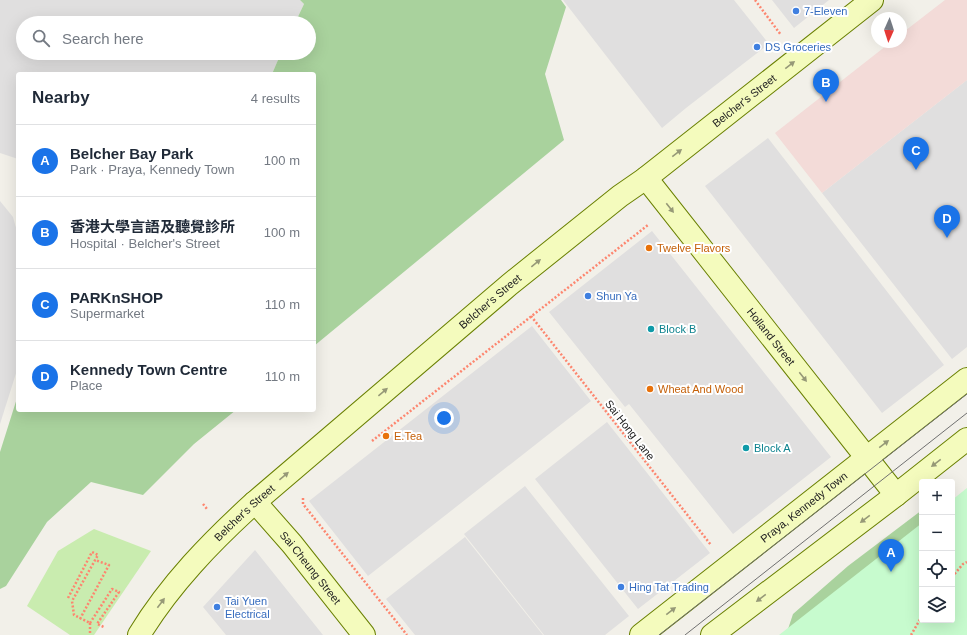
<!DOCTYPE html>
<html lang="en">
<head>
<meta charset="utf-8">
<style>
	:root { --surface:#fff; --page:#f2f2f3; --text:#1f2937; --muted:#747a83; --line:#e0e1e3; --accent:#1a73e8 }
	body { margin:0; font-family:Helvetica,"Noto Sans TC",sans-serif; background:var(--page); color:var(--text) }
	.controls { position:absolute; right:12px; bottom:12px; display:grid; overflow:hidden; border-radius:4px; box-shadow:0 4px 16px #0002 }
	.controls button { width:36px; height:36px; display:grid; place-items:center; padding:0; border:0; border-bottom:1px solid var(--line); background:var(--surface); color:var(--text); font:20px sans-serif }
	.compass { position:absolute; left:871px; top:12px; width:36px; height:36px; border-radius:50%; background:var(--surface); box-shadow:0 4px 16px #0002; rotate:183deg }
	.you { position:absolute; left:444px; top:418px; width:14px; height:14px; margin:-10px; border:3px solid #fff; border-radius:50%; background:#1a73e8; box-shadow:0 0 0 6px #1a73e833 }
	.badge { display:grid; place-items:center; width:26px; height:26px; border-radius:50%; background:var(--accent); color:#fff; font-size:13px; font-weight:700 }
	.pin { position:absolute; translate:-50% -33px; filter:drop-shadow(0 1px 2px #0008) }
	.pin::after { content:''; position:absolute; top:21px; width:14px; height:12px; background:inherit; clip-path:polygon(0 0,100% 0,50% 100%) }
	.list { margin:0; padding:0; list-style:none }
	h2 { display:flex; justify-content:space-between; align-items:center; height:52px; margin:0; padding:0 16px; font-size:17px }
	h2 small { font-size:13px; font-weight:400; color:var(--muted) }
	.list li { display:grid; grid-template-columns:26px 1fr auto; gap:12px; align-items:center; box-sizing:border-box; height:72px; padding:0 16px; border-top:1px solid var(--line) }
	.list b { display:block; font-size:15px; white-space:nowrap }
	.list p { margin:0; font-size:13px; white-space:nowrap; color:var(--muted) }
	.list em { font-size:13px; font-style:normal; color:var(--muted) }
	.icon { flex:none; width:22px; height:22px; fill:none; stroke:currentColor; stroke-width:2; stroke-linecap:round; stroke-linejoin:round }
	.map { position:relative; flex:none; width:967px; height:635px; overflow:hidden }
	.search { position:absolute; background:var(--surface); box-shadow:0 4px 16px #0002; left:16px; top:16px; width:300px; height:44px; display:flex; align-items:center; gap:10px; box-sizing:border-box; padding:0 14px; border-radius:22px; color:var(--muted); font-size:15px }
	.panel { position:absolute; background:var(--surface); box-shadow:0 4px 16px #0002; left:16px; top:72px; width:300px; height:340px; border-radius:4px }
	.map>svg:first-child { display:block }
</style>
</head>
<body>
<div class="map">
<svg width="967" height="635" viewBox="0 0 967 635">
	<rect width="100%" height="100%" fill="#f2f0e9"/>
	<path fill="#e0dfdf" d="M 0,0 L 300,0 L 304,4 L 295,23 L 23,23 L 23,53 L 281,53 L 272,74 L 18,74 L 18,159 L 0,153 Z
		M 563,0 L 734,0 L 769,44 L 686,108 L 662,128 Z
		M 772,0 L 829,0 L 794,28 Z
		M 967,80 L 967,347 L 952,359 L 822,193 Z
		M 768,138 L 944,365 L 882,413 L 705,186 Z
		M 0,201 L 13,217 L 18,235 L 18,367 L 0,424 Z
		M 652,231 L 831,457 L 733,534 L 629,404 L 625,407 L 549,312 Z
		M 532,326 L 591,401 L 368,576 L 309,501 Z
		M 607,422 L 710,553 L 638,609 L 535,479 Z
		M 525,486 L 629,616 L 605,635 L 544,635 L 464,534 Z
		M 465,537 L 543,635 L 415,635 L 386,599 Z
		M 255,550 L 323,635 L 226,635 L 203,607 Z"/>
	<path fill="#f3dbd8" d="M 945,0 L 967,0 L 967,80 L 822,193 L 775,133 L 891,42 L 901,42 L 901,34 Z"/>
	<path fill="#c9ecaf" d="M 94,529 L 151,551 L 94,635 L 70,635 L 27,606 L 58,551 Z"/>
	<path fill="#a9d29d" d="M 300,0 L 561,0 L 566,7 L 545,74 L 564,140 L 314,346 L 314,74 L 272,74 L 281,53 L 309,53 L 309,23 L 295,23 L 304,4 Z
		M 18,395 L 18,410 L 236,410 L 194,444 L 143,495 L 91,482 L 47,522 L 6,586 L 0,589 L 0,452 Z
		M 922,510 L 922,620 L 786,635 L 793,614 L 848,566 Z"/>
	<path fill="#c7fbce" d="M 967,488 L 967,635 L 779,635 L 922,523 L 922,620 L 952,620 L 952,500 Z"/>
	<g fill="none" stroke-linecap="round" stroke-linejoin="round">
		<g stroke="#6a8002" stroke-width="24">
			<g id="secondary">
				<path id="s1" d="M 646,178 L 896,495"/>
				<path id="s2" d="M 255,502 L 292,544 L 364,635"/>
				<path id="s3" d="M 139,635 C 170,584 211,542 255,502 L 509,285 L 620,196 L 646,178 L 872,0"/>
				<path id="s4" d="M 641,635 L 967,379"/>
				<path d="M 712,635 L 896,495 L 967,439"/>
			</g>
		</g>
		<path stroke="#fd866f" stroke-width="2.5" stroke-dasharray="2 2" stroke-linecap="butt" d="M 755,0 L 781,35
			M 531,316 L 711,545
			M 372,441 L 648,225
			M 303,498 L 303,504 L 407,635
			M 203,504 L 207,509
			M 952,577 L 963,564 L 967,562
			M 68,598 L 92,552 L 98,555 L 72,601 L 74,615 L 90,623
			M 80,619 L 109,565 L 95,560
			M 90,623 L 112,589 L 119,592 L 97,624 L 104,627
			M 90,623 L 90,635
			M 911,635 L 922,616"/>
		<use href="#secondary" stroke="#f4fbbd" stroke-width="22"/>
		<path stroke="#707070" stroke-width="1" d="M 659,635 L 967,394
			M 685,635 L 967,413"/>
	</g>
	<defs><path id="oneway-solid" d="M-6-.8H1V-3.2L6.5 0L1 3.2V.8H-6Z"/></defs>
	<g fill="#969977">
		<use href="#oneway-solid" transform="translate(790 65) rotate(-38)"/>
		<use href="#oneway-solid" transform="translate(677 153) rotate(-38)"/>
		<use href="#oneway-solid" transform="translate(670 208) rotate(52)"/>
		<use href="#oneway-solid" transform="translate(536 263) rotate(-39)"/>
		<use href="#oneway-solid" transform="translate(803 377) rotate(52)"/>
		<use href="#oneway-solid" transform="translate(383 392) rotate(-40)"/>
		<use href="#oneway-solid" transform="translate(884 444) rotate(-37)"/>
		<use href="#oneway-solid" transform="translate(936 463) rotate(142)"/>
		<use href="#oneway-solid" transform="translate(284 476) rotate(-40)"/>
		<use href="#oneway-solid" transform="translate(865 519) rotate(143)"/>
		<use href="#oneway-solid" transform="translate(761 598) rotate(143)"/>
		<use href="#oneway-solid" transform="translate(161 603) rotate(-53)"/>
		<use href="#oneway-solid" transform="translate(671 611) rotate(-38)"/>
	</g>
	<g fill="#3f7fe0" stroke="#fff" stroke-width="1.5">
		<circle cx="796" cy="11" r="4"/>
		<circle cx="757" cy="47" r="4"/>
		<circle cx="588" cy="296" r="4"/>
		<circle cx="621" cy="587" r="4"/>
		<circle cx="217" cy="607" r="4"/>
	</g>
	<g fill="#e8710a" stroke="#fff" stroke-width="1.5">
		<circle cx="649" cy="248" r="4"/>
		<circle cx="650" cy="389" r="4"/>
		<circle cx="386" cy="436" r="4"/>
	</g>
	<g fill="#0f9aa8" stroke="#fff" stroke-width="1.5">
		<circle cx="651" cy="329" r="4"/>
		<circle cx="746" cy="448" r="4"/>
	</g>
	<g text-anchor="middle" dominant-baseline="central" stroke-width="4" stroke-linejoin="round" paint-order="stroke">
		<g font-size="11" fill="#366cbe" stroke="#fff" text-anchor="start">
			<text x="804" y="11">7-Eleven</text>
			<text x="765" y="47">DS Groceries</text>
			<text x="596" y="296">Shun Ya</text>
			<text x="629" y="587">Hing Tat Trading</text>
			<text x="225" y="601">Tai Yuen<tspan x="225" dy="13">Electrical</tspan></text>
		</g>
		<g font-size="11" fill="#222" stroke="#fff">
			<text stroke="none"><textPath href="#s3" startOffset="810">Belcher's Street</textPath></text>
			<text stroke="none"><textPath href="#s3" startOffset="486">Belcher's Street</textPath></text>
			<text stroke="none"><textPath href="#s1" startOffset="202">Holland Street</textPath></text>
			<text transform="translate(630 430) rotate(52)">Sai Hong Lane</text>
			<text stroke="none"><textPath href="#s4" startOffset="207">Praya, Kennedy Town</textPath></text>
			<text stroke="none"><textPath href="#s3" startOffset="162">Belcher's Street</textPath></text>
			<text stroke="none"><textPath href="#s2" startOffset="86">Sai Cheung Street</textPath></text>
		</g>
		<g font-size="11" fill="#c56008" stroke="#fff" text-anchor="start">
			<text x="657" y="248">Twelve Flavors</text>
			<text x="658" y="389">Wheat And Wood</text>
			<text x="394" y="436">E.Tea</text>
		</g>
		<g font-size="11" fill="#0d838f" stroke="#fff" text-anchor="start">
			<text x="659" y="329">Block B</text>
			<text x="754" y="448">Block A</text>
		</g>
	</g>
</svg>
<div class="controls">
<button>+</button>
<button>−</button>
<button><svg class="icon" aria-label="locate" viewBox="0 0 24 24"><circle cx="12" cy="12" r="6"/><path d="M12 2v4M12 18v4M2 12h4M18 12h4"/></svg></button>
<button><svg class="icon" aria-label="layers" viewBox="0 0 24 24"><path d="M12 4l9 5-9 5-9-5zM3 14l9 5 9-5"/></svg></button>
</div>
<svg class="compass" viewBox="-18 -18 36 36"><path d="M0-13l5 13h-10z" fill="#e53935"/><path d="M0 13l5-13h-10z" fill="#747a83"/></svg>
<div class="you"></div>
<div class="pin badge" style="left:891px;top:572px">A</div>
<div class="pin badge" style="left:826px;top:102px">B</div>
<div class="pin badge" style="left:916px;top:170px">C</div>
<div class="pin badge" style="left:947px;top:238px">D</div>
<div class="search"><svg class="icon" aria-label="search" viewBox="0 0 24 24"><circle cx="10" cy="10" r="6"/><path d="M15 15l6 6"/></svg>Search here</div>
<section class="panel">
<h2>Nearby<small>4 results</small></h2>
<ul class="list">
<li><span class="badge">A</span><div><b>Belcher Bay Park</b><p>Park · Praya, Kennedy Town</p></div><em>100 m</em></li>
<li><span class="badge">B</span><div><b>香港大學言語及聽覺診所</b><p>Hospital · Belcher's Street</p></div><em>100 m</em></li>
<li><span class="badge">C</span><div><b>PARKnSHOP</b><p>Supermarket</p></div><em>110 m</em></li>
<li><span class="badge">D</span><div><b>Kennedy Town Centre</b><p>Place</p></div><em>110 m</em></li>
</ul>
</section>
</div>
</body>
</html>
